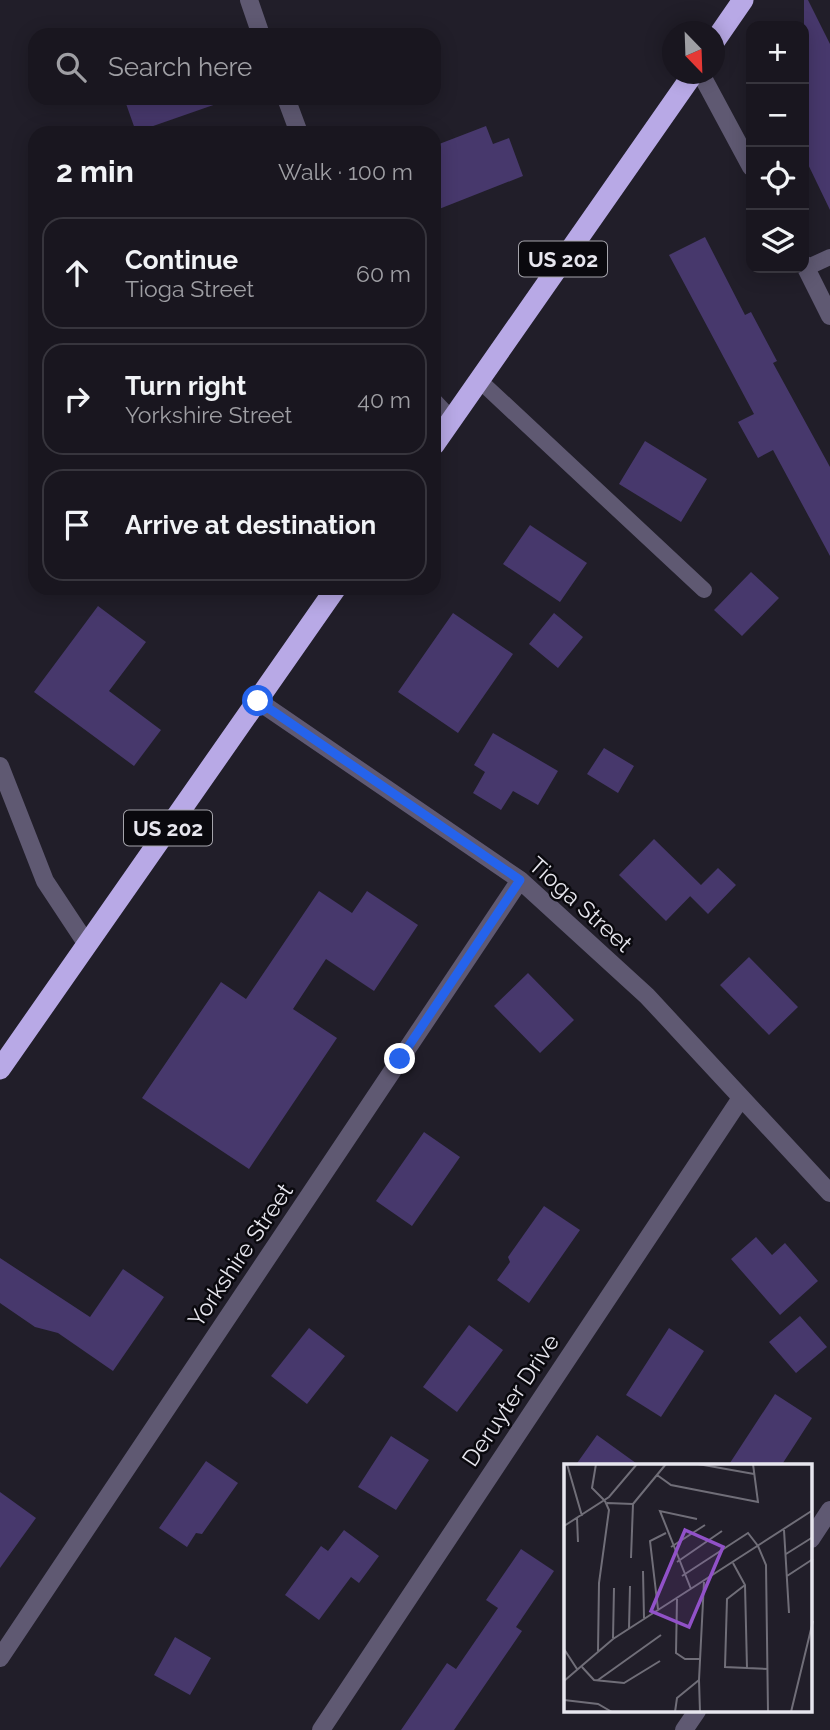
<!DOCTYPE html>
<html lang="en">
<head>
<meta charset="utf-8">
<style>
	:root { --surface:#19161f; --page:#26232c; --text:#f1f3f6; --muted:#9f9fa4; --line:#37353d }
	body { margin:0; font-family:Raleway,sans-serif; background:var(--page); color:var(--text) }
	.controls { position:absolute; right:21px; top:21px; display:grid; overflow:hidden; border-radius:14px; box-shadow:0 4px 18px #0003 }
	.controls button { width:63px; height:63px; display:grid; place-items:center; padding:0; border:0; border-bottom:2px solid var(--line); background:var(--surface); color:var(--text); font:35px sans-serif }
	.compass { position:absolute; left:662px; top:21px; width:63px; height:63px; border-radius:50%; background:var(--surface); box-shadow:0 4px 18px #0003; rotate:157deg }
	.stop { position:absolute; width:21px; height:21px; margin:-16px; border:5px solid #2563eb; border-radius:50%; background:#fff }
	.stop.end { background:#2563eb; border-color:#fff; box-shadow:0 2px 7px #0008 }
	.list { margin:0; padding:0; list-style:none }
	h2 { display:flex; justify-content:space-between; align-items:center; height:91px; margin:0; padding:0 28px; font-size:30px }
	h2 small { font-size:23px; font-weight:400; color:var(--muted) }
	.list li { display:grid; grid-template-columns:46px 1fr auto; gap:21px; align-items:center; box-sizing:border-box; height:112px; margin:0 14px 14px; padding:0 14px; border:2px solid var(--line); border-radius:21px }
	.list b { display:block; font-size:26px; white-space:nowrap }
	.list p { margin:0; font-size:23px; white-space:nowrap; color:var(--muted) }
	.list em { font-size:23px; font-style:normal; color:var(--muted) }
	.icon { flex:none; width:38px; height:38px; fill:none; stroke:currentColor; stroke-width:2; stroke-linecap:round; stroke-linejoin:round }
	.map { position:relative; flex:none; width:830px; height:1730px; overflow:hidden }
	.search { position:absolute; background:var(--surface); box-shadow:0 4px 18px #0003; left:28px; top:28px; width:413px; height:77px; display:flex; align-items:center; gap:18px; box-sizing:border-box; padding:0 24px; border-radius:21px; color:var(--muted); font-size:26px }
	.panel { position:absolute; background:var(--surface); box-shadow:0 4px 18px #0003; left:28px; top:126px; width:413px; height:469px; border-radius:21px }
	.map>svg:first-child { display:block }
</style>
</head>
<body>
<div class="map">
<svg width="830" height="1730" viewBox="0 0 830 1730">
	<rect width="100%" height="100%" fill="#211e29"/>
	<path fill="#47386c" d="M 804,0 L 808,0 L 830,44 L 830,210 L 804,156 Z
		M 124,98 L 222,98 L 222,102 L 136,132 Z
		M 486,126 L 493,144 L 509,138 L 523,176 L 434,211 L 434,146 Z
		M 705,237 L 745,315 L 751,312 L 777,361 L 773,363 L 830,467 L 830,556 L 773,450 L 758,458 L 738,422 L 754,414 L 669,255 Z
		M 645,441 L 707,479 L 681,522 L 619,484 Z
		M 530,525 L 587,563 L 560,602 L 503,564 Z
		M 751,572 L 779,598 L 742,636 L 714,610 Z
		M 98,606 L 146,642 L 109,691 L 161,730 L 134,766 L 34,692 Z
		M 453,613 L 513,654 L 458,733 L 398,692 Z
		M 554,613 L 583,637 L 558,668 L 529,644 Z
		M 493,733 L 558,771 L 538,805 L 513,791 L 501,810 L 473,793 L 485,772 L 474,765 Z
		M 604,748 L 634,766 L 618,793 L 587,774 Z
		M 654,839 L 701,885 L 666,921 L 619,875 Z
		M 718,868 L 736,885 L 708,914 L 690,896 Z
		M 319,891 L 352,913 L 367,891 L 418,925 L 374,991 L 326,959 L 293,1009 L 337,1038 L 249,1169 L 142,1098 L 221,982 L 246,999 Z
		M 749,957 L 798,1007 L 769,1035 L 720,985 Z
		M 528,973 L 574,1020 L 540,1053 L 494,1006 Z
		M 424,1132 L 460,1157 L 412,1226 L 376,1201 Z
		M 544,1206 L 580,1230 L 529,1303 L 497,1280 L 510,1262 L 508,1257 Z
		M 756,1237 L 772,1255 L 785,1243 L 818,1281 L 780,1315 L 731,1259 Z
		M 0,1258 L 90,1317 L 123,1269 L 164,1297 L 113,1371 L 58,1333 L 35,1327 L 0,1303 Z
		M 800,1316 L 827,1347 L 796,1373 L 769,1342 Z
		M 469,1325 L 503,1350 L 457,1412 L 423,1387 Z
		M 309,1328 L 345,1356 L 307,1404 L 271,1376 Z
		M 669,1328 L 704,1351 L 661,1417 L 626,1395 Z
		M 775,1394 L 812,1418 L 781,1466 L 728,1466 Z
		M 597,1435 L 640,1466 L 575,1466 Z
		M 391,1436 L 429,1460 L 396,1510 L 358,1487 Z
		M 206,1461 L 238,1483 L 202,1534 L 196,1533 L 187,1547 L 159,1528 Z
		M 0,1492 L 36,1518 L 0,1568 Z
		M 344,1530 L 379,1556 L 359,1583 L 351,1577 L 319,1620 L 285,1595 L 321,1546 L 328,1551 Z
		M 521,1549 L 554,1571 L 516,1627 L 522,1631 L 454,1730 L 401,1730 L 447,1663 L 456,1669 L 498,1608 L 486,1600 Z
		M 175,1637 L 211,1658 L 190,1695 L 154,1675 Z"/>
	<g fill="none" stroke-linecap="round" stroke-linejoin="round">
		<path stroke="#5f5972" stroke-width="16" d="M 806,268 L 830,257
			M 479,380 L 704,590"/>
		<path stroke="#5f5972" stroke-width="18" d="M 249,0 L 261,35
			M 701,74 L 751,167
			M 286,98 L 299,133
			M 804,264 L 830,316
			M 434,402 L 451,420
			M 258,701 L 520,880 L 647,996 L 830,1193
			M 0,766 L 45,881 L 86,943
			M 811,1539 L 830,1510
			M 0,1658 L 520,880
			M 321,1730 L 741,1098
			M 684,1730 L 697,1711"/>
		<path stroke="#b8a9e6" stroke-width="21" d="M 714,42 L 743,0
			M 434,445 L 693,74
			M 0,1069 L 336,588"/>
	</g>
	<g fill="none" stroke-linecap="round" stroke-linejoin="round">
		<path stroke="#2563eb" stroke-width="9" d="M 258,701 L 520,880 L 400,1059"/>
	</g>
	<g text-anchor="middle" dominant-baseline="central" stroke-width="5" stroke-linejoin="round" paint-order="stroke">
		<g fill="#0a090e" stroke="#a5a4ab" stroke-width="2">
			<rect x="519" y="241.5" width="88" height="35" rx="5"/>
			<rect x="124" y="810.5" width="88" height="35" rx="5"/>
		</g>
		<g font-size="21" font-weight="bold" fill="#e7e6ee">
			<text x="563" y="259">US 202</text>
			<text x="168" y="828">US 202</text>
		</g>
		<g font-size="23" fill="#e7e6ee" stroke="#0a090e">
			<text transform="translate(581 904) rotate(42)">Tioga Street</text>
			<text transform="translate(240 1255) rotate(-56)">Yorkshire Street</text>
			<text transform="translate(510 1400) rotate(-56)">Deruyter Drive</text>
		</g>
	</g>
	<g transform="translate(564 1464)">
		<rect width="248" height="248" fill="#211e29"/>
		<path fill="none" stroke="#706e78" stroke-width="2" d="M 3,0 L 18,52M 32,0 L 28,24 L 41,37M 134,0 L 190,10M 93,11 L 107,21 L 194,38 L 189,0M 43,39 L 69,40M 69,40 L 102,0M 13,54 L 14,78M 0,62 L 45,33 L 73,0M 220,66 L 225,149M 107,83 L 141,61M 222,90 L 249,73M 67,94 L 69,40M 113,98 L 158,67M 169,99 L 181,121 L 183,204M 79,107 L 80,154M 118,112 L 184,69 L 194,82 L 202,101 L 204,248M 223,112 L 249,95M 181,121 L 163,135 L 161,203 L 204,205M 127,125 L 96,47 L 133,55M 113,135 L 112,189 L 121,195 L 137,195M 94,145 L 86,77 L 102,69M 65,164 L 66,122M 49,174 L 50,124M 0,185 L 13,205M 34,187 L 35,119 L 45,46 L 41,37M 18,203 L 30,216 L 60,219 L 96,197M 34,216 L 97,171M 135,216 L 136,248M 0,217 L 49,175 L 249,46M 0,236 L 34,240 L 48,248M 111,248 L 113,234 L 135,216 L 140,118M 227,248 L 249,157"/>
		<path fill="#9151c8" fill-opacity="0.15" stroke="#9151c8" stroke-width="3.5" d="M 121,66 L 159,83 L 125,163 L 87,147 Z"/>
		<rect width="248" height="248" fill="none" stroke="#e7e6ee" stroke-width="3.5"/>
	</g>
</svg>
<div class="controls">
<button>+</button>
<button>−</button>
<button><svg class="icon" aria-label="locate" viewBox="0 0 24 24"><circle cx="12" cy="12" r="6"/><path d="M12 2v4M12 18v4M2 12h4M18 12h4"/></svg></button>
<button><svg class="icon" aria-label="layers" viewBox="0 0 24 24"><path d="M12 4l9 5-9 5-9-5zM3 14l9 5 9-5"/></svg></button>
</div>
<svg class="compass" viewBox="-18 -18 36 36"><path d="M0-13l5 13h-10z" fill="#e53935"/><path d="M0 13l5-13h-10z" fill="#9f9fa4"/></svg>
<div class="stop" style="left:258px;top:701px"></div>
<div class="stop end" style="left:400px;top:1059px"></div>
<div class="search"><svg class="icon" aria-label="search" viewBox="0 0 24 24"><circle cx="10" cy="10" r="6"/><path d="M15 15l6 6"/></svg>Search here</div>
<section class="panel">
<h2>2 min<small>Walk · 100 m</small></h2>
<ul class="list">
<li><svg class="icon" aria-label="ahead" viewBox="0 0 24 24"><path d="M12 20V5M6 11l6-6 6 6"/></svg><div><b>Continue</b><p>Tioga Street</p></div><em>60 m</em></li>
<li><svg class="icon" aria-label="right" viewBox="0 0 24 24"><path d="M7 20v-9h11M14 6l5 5-5 5"/></svg><div><b>Turn right</b><p>Yorkshire Street</p></div><em>40 m</em></li>
<li><svg class="icon" aria-label="arrive" viewBox="0 0 24 24"><path d="M6 21V4h12l-3 4 3 4H6"/></svg><div><b>Arrive at destination</b></div></li>
</ul>
</section>
</div>
</body>
</html>
